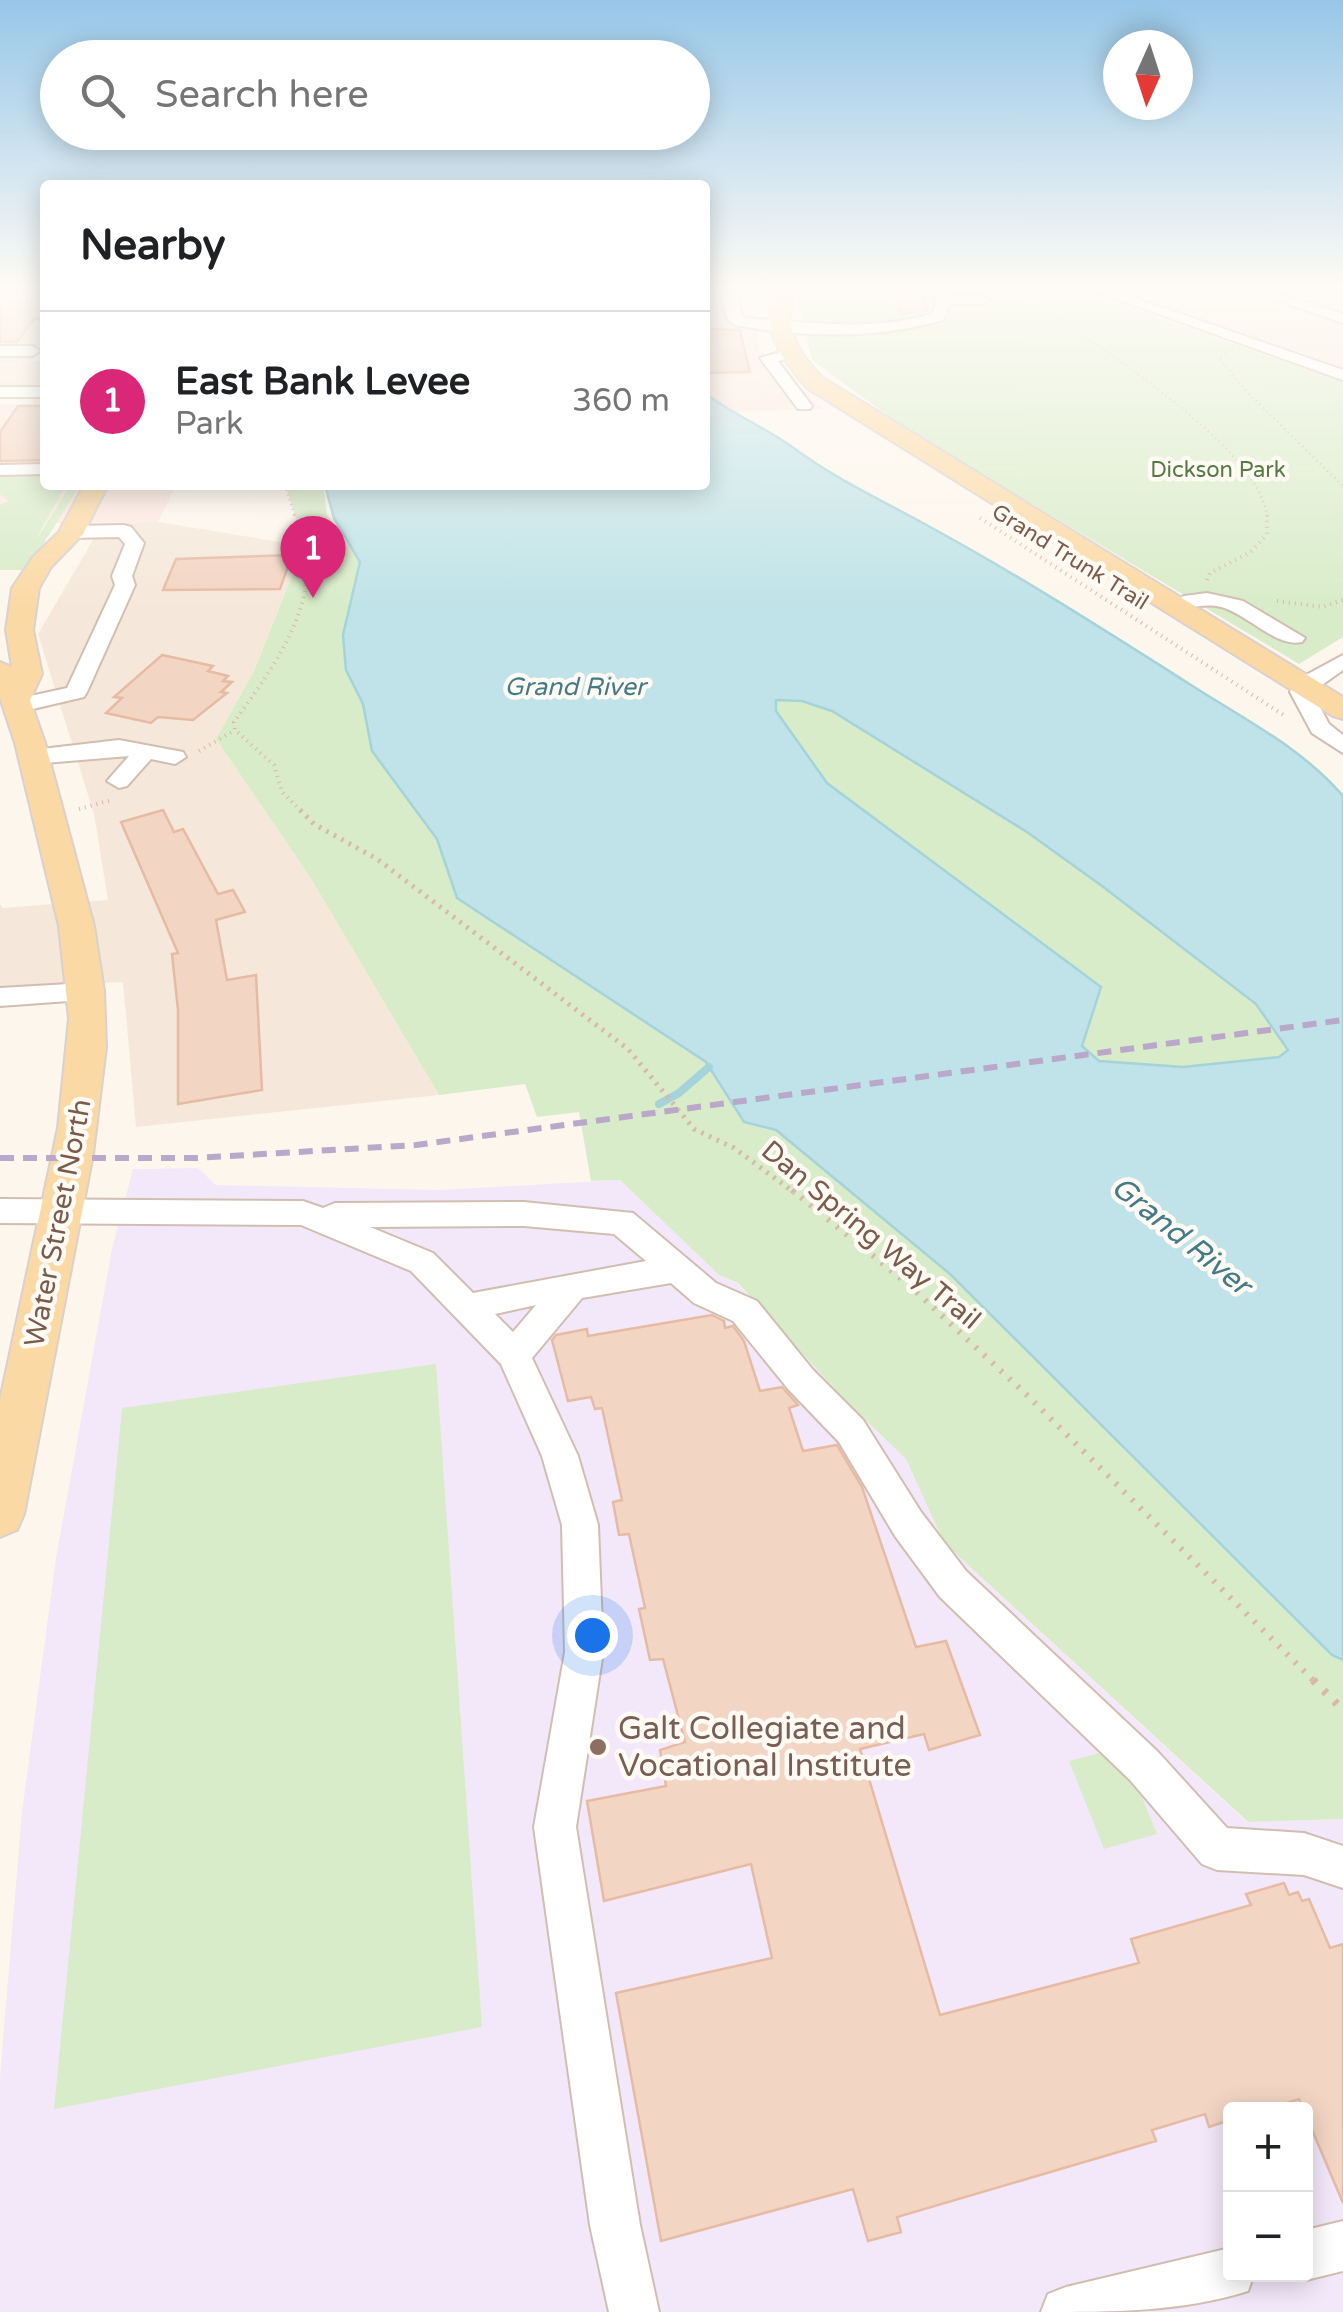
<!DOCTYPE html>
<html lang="en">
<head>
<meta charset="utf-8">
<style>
	:root { --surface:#fff; --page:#f6f6f6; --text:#202124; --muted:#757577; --line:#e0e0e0; --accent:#db2777 }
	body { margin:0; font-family:"Varela Round",sans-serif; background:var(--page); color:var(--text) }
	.controls { position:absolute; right:30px; bottom:30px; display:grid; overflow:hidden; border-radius:10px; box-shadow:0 5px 25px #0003 }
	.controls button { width:90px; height:90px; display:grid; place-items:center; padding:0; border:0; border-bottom:2px solid var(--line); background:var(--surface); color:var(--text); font:50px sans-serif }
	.compass { position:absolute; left:1103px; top:30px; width:90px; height:90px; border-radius:50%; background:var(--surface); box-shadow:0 5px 25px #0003; rotate:183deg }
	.you { position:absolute; left:592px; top:1635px; width:35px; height:35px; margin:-25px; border:8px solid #fff; border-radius:50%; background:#1a73e8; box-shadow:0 0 0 15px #1a73e833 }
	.badge { display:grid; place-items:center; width:65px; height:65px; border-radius:50%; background:var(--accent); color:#fff; font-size:32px; font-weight:700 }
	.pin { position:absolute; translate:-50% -82px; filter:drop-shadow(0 2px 5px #0008) }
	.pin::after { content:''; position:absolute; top:52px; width:35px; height:30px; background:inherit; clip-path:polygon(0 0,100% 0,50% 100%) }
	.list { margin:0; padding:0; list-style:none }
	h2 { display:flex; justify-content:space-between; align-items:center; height:130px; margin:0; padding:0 40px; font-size:42px }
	h2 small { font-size:32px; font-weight:400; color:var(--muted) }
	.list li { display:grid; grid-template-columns:65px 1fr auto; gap:30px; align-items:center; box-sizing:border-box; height:180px; padding:0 40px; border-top:2px solid var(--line) }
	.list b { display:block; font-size:38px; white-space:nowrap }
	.list p { margin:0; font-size:32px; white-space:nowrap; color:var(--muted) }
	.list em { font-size:32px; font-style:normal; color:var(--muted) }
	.icon { flex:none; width:55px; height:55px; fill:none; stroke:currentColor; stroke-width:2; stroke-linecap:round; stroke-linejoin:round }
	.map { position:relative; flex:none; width:1343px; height:2312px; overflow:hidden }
	.search { position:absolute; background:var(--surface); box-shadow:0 5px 25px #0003; left:40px; top:40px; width:670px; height:110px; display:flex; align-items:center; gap:25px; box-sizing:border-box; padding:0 35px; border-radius:55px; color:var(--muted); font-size:38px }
	.panel { position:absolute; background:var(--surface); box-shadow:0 5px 25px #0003; left:40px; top:180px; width:670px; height:310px; border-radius:10px }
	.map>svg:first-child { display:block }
</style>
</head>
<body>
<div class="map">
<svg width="1343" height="2312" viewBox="0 0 1343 2312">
	<rect width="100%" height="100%" fill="#fdf6ec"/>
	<path fill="#f5e8da" d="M 1106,287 L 1343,287 L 1343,368 Z
		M 0,320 L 45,320 L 45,340 L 30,361 L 45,362 L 45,385 L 0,385 Z
		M 158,522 L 304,546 L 254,671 L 216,739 L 310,877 L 439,1095 L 136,1127 L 123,982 L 0,987 L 0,904 L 3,908 L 108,900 L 94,814 L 38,634 L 103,523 Z"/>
	<path fill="#fde8e0" d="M 705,287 L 765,287 L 756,303 L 759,348 L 823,409 L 729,412 L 705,393 Z
		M 45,388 L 45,485 L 176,485 L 158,522 L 44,523 L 35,541 L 48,542 L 0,570 L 0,404 L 31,404 Z"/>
	<path fill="#f3e8fa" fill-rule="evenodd" d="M 198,1168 L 216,1185 L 439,1190 L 620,1180 L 719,1275 L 737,1283 L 843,1398 L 906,1459 L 944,1543 L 1247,1822 L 1343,1819 L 1343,2312 L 0,2312 L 0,2077 L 22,1812 L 56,1558 L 112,1249 L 133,1169 ZM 1230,2110 L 1306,2110 L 1306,2274 L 1230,2274 Z"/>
	<path fill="#d8ecc9" d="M 802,287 L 1070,287 L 1343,382 L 1343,637 L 1299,664 L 902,426 L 812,360 L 797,298 Z
		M 0,473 L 45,473 L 45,485 L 66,485 L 35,541 L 71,485 L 80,485 L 27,570 L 0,570 L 0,505 L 9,501 L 0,494 Z
		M 286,485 L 323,485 L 327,515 L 360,562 L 343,635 L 346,669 L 363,704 L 372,751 L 437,840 L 457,898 L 706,1062 L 744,1122 L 776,1130 L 950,1274 L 1332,1655 L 1343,1660 L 1343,1819 L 1248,1822 L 944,1543 L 906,1459 L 843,1398 L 738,1283 L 719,1275 L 620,1180 L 591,1181 L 579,1112 L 537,1117 L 525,1084 L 439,1095 L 310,877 L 216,739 L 254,671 L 304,546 Z
		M 776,700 L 802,701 L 832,711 L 1027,832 L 1102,886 L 1256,1004 L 1289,1050 L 1279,1057 L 1183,1067 L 1099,1061 L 1082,1046 L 1101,987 L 827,783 L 776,711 Z
		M 436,1364 L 482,2027 L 54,2109 L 122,1408 Z
		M 1108,1751 L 1132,1773 L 1157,1834 L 1104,1849 L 1069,1761 Z"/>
	<path fill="#bfe3e8" stroke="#a5d3da" stroke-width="2.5" fill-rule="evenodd" d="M 705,393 C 733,415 767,428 795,449 C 837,480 885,502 932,528 C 1020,576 1106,631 1191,685 C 1244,719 1302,748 1343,796 L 1343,1660 L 1332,1655 L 950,1274 L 776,1130 L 744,1122 L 706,1062 L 457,898 L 437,839 L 372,751 L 363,704 L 346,670 L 343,635 L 360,562 L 334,518 L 325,485 L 705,485 ZM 776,700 L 802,701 L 832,711 L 1027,832 L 1102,886 L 1256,1004 L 1288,1050 L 1279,1057 L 1183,1067 L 1099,1061 L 1082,1046 L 1101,987 L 827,783 L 776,711 Z"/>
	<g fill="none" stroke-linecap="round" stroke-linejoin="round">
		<path stroke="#a5d3da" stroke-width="8" d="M 659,1104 L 679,1093 L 709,1067"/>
	</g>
	<path fill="#f3d5c3" stroke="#e6bba3" stroke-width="2.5" d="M 0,287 L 45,287 L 45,319 L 34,319 L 17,342 L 0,342 Z
		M 892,287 L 919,287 L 927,311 L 901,314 Z
		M 705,329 L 740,330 L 750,372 L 705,373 Z
		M 18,406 L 45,406 L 45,460 L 0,461 L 0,432 Z
		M 292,555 L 280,589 L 163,590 L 176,559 Z
		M 162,655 L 213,666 L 208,671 L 228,676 L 223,681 L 232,682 L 221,692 L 227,693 L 193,720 L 158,717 L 151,723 L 106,713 L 122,698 L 114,697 Z
		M 163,810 L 174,832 L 183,829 L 218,894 L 233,890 L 245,912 L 216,920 L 227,980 L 256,975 L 262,1090 L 178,1104 L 178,1010 L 172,954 L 178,953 L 121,822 Z
		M 712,1315 L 724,1321 L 725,1328 L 733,1326 L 744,1341 L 760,1391 L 782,1387 L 798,1405 L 789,1408 L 803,1451 L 837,1445 L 862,1487 L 916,1647 L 946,1641 L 980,1735 L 929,1750 L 924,1734 L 860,1749 L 940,2015 L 1139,1963 L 1131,1939 L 1251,1905 L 1246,1894 L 1284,1883 L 1289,1895 L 1298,1892 L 1302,1901 L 1309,1899 L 1330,1948 L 1343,1944 L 1343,2203 L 1299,2099 L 1266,2110 L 1230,2110 L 1230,2120 L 1209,2127 L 1205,2114 L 1152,2130 L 1156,2141 L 897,2217 L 901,2232 L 868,2241 L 853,2189 L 661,2241 L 616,1993 L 772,1958 L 751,1864 L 604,1901 L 587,1801 L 666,1786 L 660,1750 L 685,1742 L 663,1659 L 650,1660 L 639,1609 L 645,1608 L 629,1534 L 619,1535 L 613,1502 L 622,1500 L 602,1408 L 595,1409 L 591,1397 L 568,1401 L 552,1340 L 556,1335 L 587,1329 L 588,1336 Z"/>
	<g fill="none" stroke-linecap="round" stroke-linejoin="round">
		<g stroke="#d1beb0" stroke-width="4">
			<path id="minor" d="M 720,287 L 734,287 L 743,318 C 806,322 870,332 932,314 L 937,300 L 932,287 L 946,287 L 950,296 L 982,296 L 989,300 L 982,304 L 950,304 L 943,320 C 878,339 802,338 735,325 L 727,319 Z
				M 1083,287 L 1103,287 L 1343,370 L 1343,380 Z
				M 1239,287 L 1259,287 L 1343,314 L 1343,323 Z
				M 0,346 L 32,346 L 40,351 L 32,356 L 0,356 Z
				M 790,349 L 798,354 L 795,357 L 778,361 L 812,406 L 810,409 L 798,409 L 760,358 Z
				M 0,387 L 45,387 L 45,397 L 0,397 Z
				M 45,464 L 45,474 L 0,475 L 0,465 Z
				M 124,525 L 131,527 L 144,543 L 132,576 L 135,585 L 87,692 L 84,697 L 20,712 L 12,710 L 9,705 L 12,700 L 67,688 L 115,585 L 112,576 L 125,544 L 119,537 L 71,538 L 62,532 L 71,526 Z
				M 1207,593 L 1243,601 L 1305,638 L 1302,642 C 1276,648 1248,614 1221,607 C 1204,603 1189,608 1173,612 L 1163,606 L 1184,596 Z
				M 1343,655 L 1343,670 L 1312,692 L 1329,724 L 1343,735 L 1343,753 L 1312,733 L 1290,692 L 1295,681 Z
				M 119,740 L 183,752 L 186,757 L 175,764 L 151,759 L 127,786 L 119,788 L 107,781 L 129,756 L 33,764 L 22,757 L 33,750 Z
				M 86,983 L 96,985 L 100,992 L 96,999 L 0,1006 L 0,988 Z
				M 0,1199 L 303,1201 L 323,1208 L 335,1203 L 524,1202 L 633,1213 L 716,1283 L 757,1301 L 813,1370 L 863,1420 L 921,1512 L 966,1571 L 1158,1752 L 1227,1828 L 1304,1833 L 1343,1846 L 1343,1888 L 1304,1875 L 1217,1870 L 1202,1864 L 1130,1780 L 940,1597 L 895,1536 L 839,1442 L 789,1390 L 733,1321 L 694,1303 L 671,1283 L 582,1298 L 532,1358 L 578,1456 L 598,1525 L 603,1652 L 576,1827 L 640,2225 L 659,2312 L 609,2312 L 590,2225 L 534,1827 L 565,1652 L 562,1525 L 542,1456 L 501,1364 L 411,1271 L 301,1225 L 0,1223 ZM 524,1226 L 614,1234 L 646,1261 L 473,1293 L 433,1253 L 370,1227 ZM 536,1305 L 513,1332 L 495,1314 Z
				M 1343,2221 L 1343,2271 L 1306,2280 L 1293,2274 L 1306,2274 L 1306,2230 Z
				M 1230,2248 L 1230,2274 L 1254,2274 L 1248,2291 C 1181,2312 1111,2312 1041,2312 L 1048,2294 L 1066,2287 Z"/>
		</g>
		<g stroke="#dad1cd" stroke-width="4">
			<path id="major" d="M 775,287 L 795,287 C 782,325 796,351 823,378 L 1343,697 L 1343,719 L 1333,716 L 807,388 C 780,358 760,328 775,287 Z
				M 84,485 L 108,485 L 83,534 L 51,567 L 39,588 L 33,630 L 42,674 L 30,700 L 45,743 L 94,926 L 104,991 L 106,1047 L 93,1154 L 24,1514 L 17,1530 L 0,1537 L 0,1400 L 58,1128 L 69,1019 L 59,926 L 15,743 L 0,698 L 0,662 L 12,667 L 6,630 L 12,588 L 33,557 L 59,532 Z"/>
		</g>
		<path stroke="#d9b8a5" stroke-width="2.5" stroke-dasharray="1 4" stroke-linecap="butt" d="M 1016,287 C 1075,334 1260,442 1267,517
			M 1226,353 L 1219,358 L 1247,392 L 1343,486
			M 285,485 L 295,517"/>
		<path stroke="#d9b8a5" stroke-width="4" stroke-dasharray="1 5" stroke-linecap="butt" d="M 294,515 C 300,531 307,550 307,568 C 307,624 265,679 234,722 L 235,730 L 274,765 L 282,792 L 302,812
			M 980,518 L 1285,716
			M 1207,580 L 1210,573 L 1251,552 L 1267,534 L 1267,515
			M 1277,601 L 1323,607 L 1343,600
			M 199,751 L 235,730
			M 79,809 L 112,800"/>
		<path stroke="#d9b8a5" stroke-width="5" stroke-dasharray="2.5 6" stroke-linecap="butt" d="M 300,810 L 314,824 L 377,859 L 628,1049 L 694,1129 L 734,1148 L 795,1193"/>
		<path stroke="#d9b8a5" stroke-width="6" stroke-dasharray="2.5 9" stroke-linecap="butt" d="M 792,1190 L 909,1285 L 1029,1397 L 1315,1682"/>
		<path stroke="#d9b8a5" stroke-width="8" stroke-dasharray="4 11" stroke-linecap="butt" d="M 1313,1680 L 1343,1710"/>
		<use href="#minor" fill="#fff" fill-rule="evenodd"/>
		<use href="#major" fill="#fbd9a5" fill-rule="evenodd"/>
		<path stroke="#b9a8c9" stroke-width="6" stroke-dasharray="14 9" stroke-linecap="butt" d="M 0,1158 L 196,1158 L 416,1145 L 1343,1020"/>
	</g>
	<linearGradient id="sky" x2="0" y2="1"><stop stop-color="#97c7e8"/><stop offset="0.47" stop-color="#fefbf6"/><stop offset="1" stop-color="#fefbf6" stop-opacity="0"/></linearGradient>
	<rect width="1343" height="610" fill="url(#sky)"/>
	<circle fill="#8d6e63" stroke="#fffaf3" stroke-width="4" cx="598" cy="1747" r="10"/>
	<g text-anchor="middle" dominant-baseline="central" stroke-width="9" stroke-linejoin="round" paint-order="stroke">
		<g font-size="22" fill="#537a41" stroke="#fffaf3">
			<text x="1218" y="470">Dickson Park</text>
		</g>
		<g font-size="22" fill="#7a5c4d" stroke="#fffaf3">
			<text transform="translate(1070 557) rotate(32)">Grand Trunk Trail</text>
		</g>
		<g font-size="25" font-style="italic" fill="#437c86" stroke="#fffaf3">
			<text x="575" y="687">Grand River</text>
		</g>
		<g font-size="28" fill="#7a5c4d" stroke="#fffaf3">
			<text transform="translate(58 1223) rotate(-79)">Water Street North</text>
			<text transform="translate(871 1235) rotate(40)">Dan Spring Way Trail</text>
		</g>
		<g font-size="30" font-style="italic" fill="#437c86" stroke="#fffaf3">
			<text transform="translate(1181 1236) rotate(39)">Grand River</text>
		</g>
		<g font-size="32" fill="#785e54" stroke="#fffaf3" text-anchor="start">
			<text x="618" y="1729">Galt Collegiate and<tspan x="618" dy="37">Vocational Institute</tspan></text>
		</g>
	</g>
</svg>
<div class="controls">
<button>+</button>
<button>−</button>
</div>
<svg class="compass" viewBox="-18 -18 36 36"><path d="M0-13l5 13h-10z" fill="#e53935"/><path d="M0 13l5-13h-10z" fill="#757577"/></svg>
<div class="you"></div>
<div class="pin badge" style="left:313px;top:598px">1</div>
<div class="search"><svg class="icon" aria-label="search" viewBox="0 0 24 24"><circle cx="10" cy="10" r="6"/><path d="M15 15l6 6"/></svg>Search here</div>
<section class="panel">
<h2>Nearby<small></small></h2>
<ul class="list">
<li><span class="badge">1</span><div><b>East Bank Levee</b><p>Park</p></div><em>360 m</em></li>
</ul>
</section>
</div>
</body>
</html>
